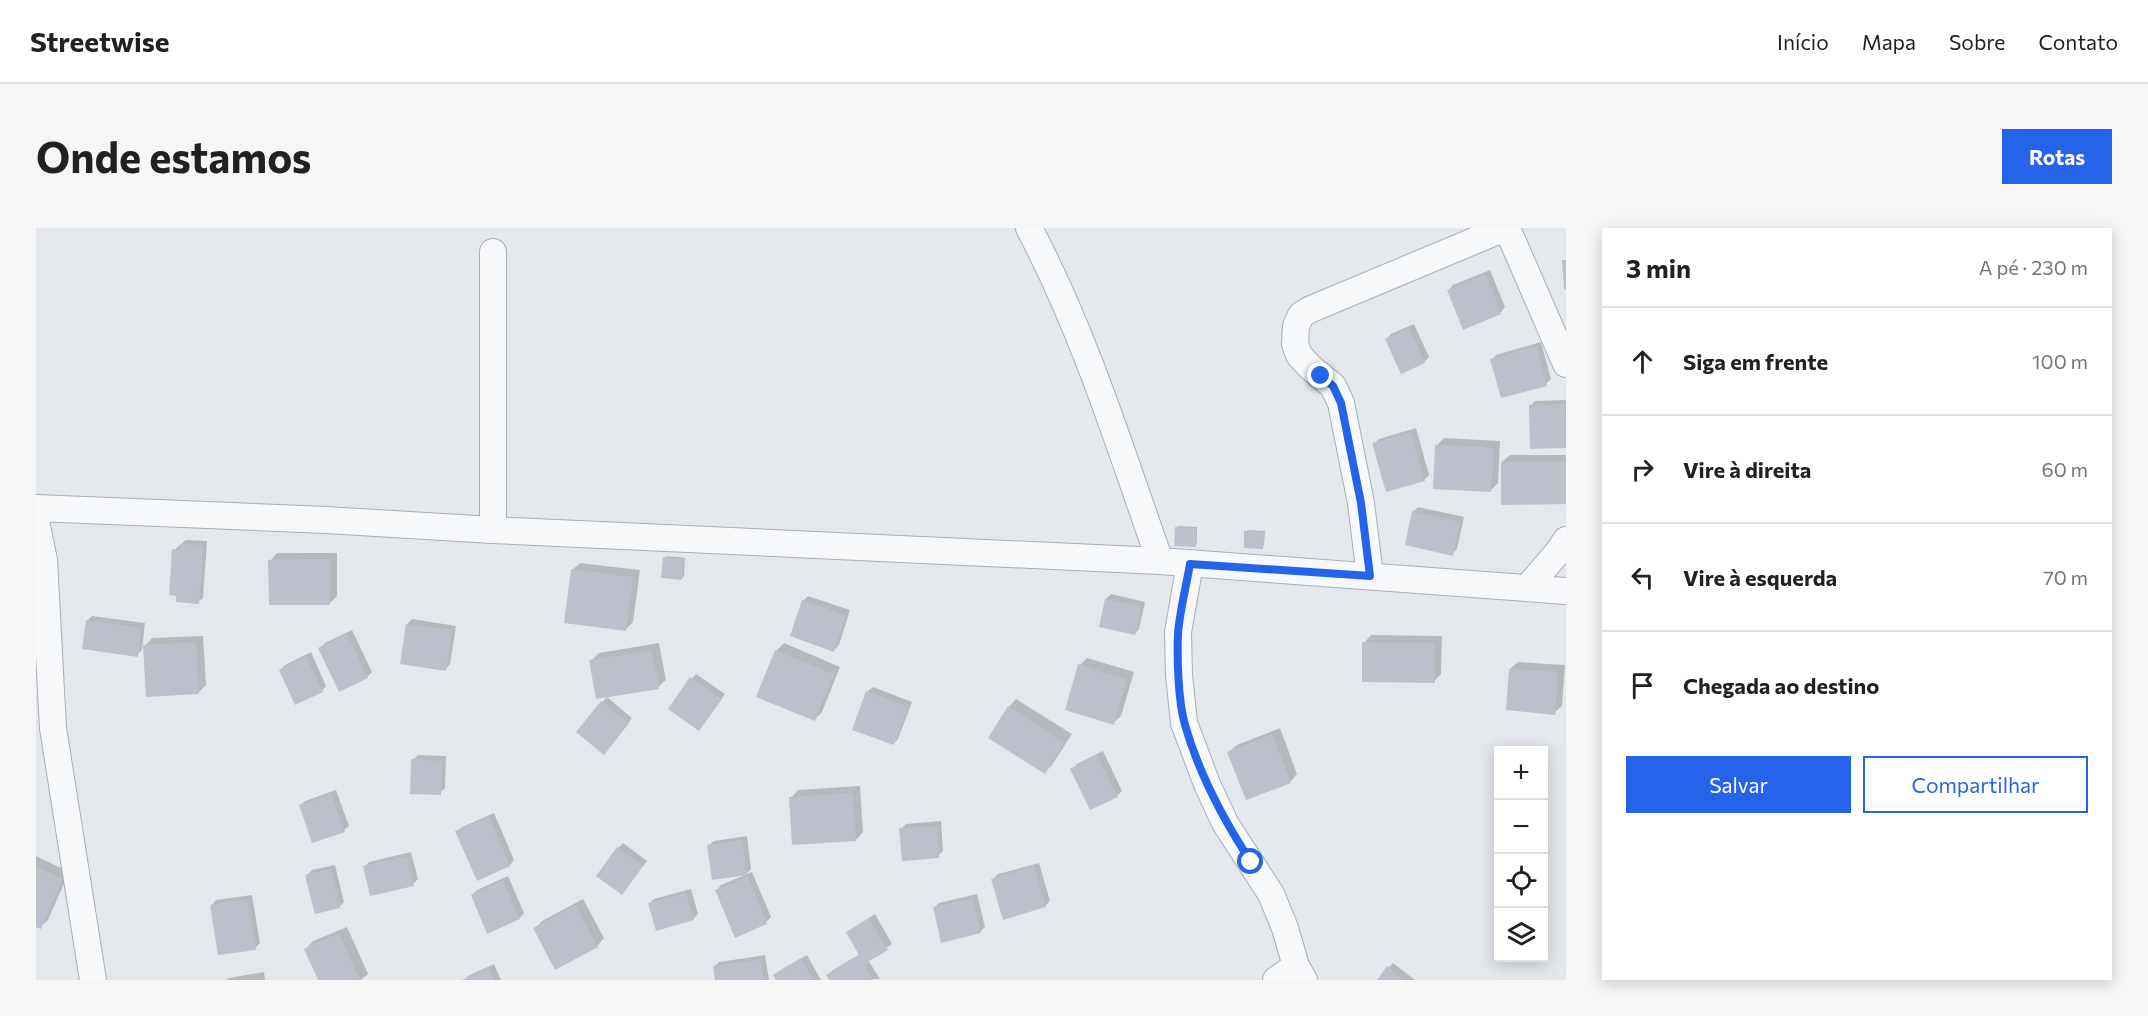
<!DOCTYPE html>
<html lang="pt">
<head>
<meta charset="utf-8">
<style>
	:root { --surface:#fff; --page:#f6f6f6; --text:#202124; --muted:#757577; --line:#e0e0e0; --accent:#2563eb }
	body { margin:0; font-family:Commissioner,sans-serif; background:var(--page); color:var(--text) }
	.controls { position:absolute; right:18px; bottom:18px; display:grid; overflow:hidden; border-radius:0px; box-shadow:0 3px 15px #0003 }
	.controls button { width:54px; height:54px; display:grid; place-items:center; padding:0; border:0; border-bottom:2px solid var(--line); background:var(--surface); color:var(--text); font:30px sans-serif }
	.stop { position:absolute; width:18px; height:18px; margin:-14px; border:4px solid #2563eb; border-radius:50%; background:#fff }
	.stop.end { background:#2563eb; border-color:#fff; box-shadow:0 2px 6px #0008 }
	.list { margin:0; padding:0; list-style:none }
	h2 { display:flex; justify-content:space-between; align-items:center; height:78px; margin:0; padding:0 24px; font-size:26px }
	h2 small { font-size:20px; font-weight:400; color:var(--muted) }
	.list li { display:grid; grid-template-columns:39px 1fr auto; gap:18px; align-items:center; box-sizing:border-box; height:108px; padding:0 24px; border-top:2px solid var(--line) }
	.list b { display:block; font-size:22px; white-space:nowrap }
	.list em { font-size:20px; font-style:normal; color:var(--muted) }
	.actions { display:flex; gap:12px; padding:18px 24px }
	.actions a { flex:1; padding:14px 0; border:2px solid var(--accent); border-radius:0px; text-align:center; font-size:21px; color:var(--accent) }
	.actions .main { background:var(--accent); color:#fff }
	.icon { flex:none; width:33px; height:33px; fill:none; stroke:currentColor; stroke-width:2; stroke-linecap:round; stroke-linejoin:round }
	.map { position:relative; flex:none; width:1530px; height:752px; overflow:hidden; border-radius:0px }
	header { display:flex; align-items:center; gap:36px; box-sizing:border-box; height:84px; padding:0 30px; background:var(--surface); border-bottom:2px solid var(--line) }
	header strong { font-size:28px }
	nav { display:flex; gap:33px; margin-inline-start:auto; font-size:21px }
	.intro { display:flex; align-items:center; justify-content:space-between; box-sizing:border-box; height:144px; padding:0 36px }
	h1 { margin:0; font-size:42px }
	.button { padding:15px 27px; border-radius:0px; background:var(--accent); color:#fff; font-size:21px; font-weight:700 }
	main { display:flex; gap:36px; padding:0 36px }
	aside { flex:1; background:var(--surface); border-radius:0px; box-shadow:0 3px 15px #0003 }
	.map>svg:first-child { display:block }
</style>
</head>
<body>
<header>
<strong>Streetwise</strong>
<nav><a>Início</a><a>Mapa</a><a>Sobre</a><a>Contato</a></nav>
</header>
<div class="intro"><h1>Onde estamos</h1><a class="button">Rotas</a></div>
<main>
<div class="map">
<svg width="1530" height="752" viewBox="0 0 1530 752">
	<rect width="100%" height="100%" fill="#e4e7ec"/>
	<path fill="#0003" d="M 1454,42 L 1469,79 L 1465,84 L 1428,100 L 1413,62 L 1417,57 Z
		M 1378,96 L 1393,129 L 1388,134 L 1366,144 L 1350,111 L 1355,106 Z
		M 1505,114 L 1515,151 L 1510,156 L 1456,132 L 1460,127 Z
		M 1530,172 L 1530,219 L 1494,178 L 1499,173 Z
		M 1380,200 L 1393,247 L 1388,252 L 1338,216 L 1343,211 Z
		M 1408,210 L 1464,213 L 1462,255 L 1455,262 L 1401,217 Z
		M 1474,227 L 1530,227 L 1530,275 L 1466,234 Z
		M 1382,279 L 1428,289 L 1421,321 L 1416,326 L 1377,284 Z
		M 1142,298 L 1161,299 L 1161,315 L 1159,317 L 1140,300 Z
		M 1212,302 L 1229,303 L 1228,317 L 1226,319 L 1210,304 Z
		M 150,312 L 171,313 L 167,370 L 162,374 L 138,322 Z
		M 241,325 L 301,325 L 301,368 L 294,375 L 234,333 Z
		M 631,328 L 649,330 L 648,348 L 646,350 L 629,330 Z
		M 544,335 L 604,342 L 597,394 L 590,401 L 536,342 Z
		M 1075,366 L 1109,374 L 1103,401 L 1099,406 L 1065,398 L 1070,371 Z
		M 772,368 L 814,382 L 803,417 L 798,422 L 767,373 Z
		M 56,388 L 109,395 L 106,422 L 101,427 L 51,393 Z
		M 376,391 L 420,398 L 414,436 L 410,441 L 371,396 Z
		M 316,402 L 336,444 L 331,449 L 284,420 L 289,415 Z
		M 1335,407 L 1406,408 L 1405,446 L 1398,453 L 1328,415 Z
		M 167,408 L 170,457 L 162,465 L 109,418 L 116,410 Z
		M 623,415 L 630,452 L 622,459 L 555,433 L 563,425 Z
		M 748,415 L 804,439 L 786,484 L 778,492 L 740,423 Z
		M 275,424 L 290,458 L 286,463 L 244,442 L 249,437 Z
		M 1051,430 L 1098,444 L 1085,488 L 1077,495 L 1044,437 Z
		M 1482,434 L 1529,437 L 1526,478 L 1518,485 L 1474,441 Z
		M 660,446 L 689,466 L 663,501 L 656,450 Z
		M 837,459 L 876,474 L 862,511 L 857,516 L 818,501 L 832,463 Z
		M 571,469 L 596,490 L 572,520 L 566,474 Z
		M 980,471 L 1036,506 L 1016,537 L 1009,544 L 973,479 Z
		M 1244,500 L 1261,546 L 1254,554 L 1193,524 L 1201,517 Z
		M 1067,523 L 1086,563 L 1081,568 L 1036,541 L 1041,536 Z
		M 382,527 L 410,528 L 409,560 L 404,565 L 377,532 Z
		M 824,558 L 827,604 L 820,612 L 755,570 L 762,562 Z
		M 300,562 L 313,598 L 308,602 L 264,578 L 269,573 Z
		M 458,585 L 478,632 L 474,637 L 442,651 L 421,604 L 426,599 Z
		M 905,593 L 907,623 L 902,628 L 865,601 L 870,596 Z
		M 711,608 L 715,641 L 710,646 L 673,617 L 678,613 Z
		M 587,615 L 611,633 L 590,660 L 582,620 Z
		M 375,624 L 382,651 L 377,656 L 329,639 L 333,634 Z
		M 0,628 L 33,644 L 12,692 L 4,699 L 0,697 Z
		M 1003,635 L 1014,673 L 1009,678 L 957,651 L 962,646 Z
		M 299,637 L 308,674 L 303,679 L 271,647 L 276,642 Z
		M 716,644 L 735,689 L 730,694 L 681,662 L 685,657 Z
		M 472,648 L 488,685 L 484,690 L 436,667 L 441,662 Z
		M 655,661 L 662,686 L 657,691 L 613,676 L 618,671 Z
		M 941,666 L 949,699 L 944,704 L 898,680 L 903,675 Z
		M 216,667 L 224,715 L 219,720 L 176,677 L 180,672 Z
		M 547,671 L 568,710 L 561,718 L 499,701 L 506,693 Z
		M 839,686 L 856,716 L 832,732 L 844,751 L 795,752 L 792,747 L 797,742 L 824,726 L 812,704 Z
		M 311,699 L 332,746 L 325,752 L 284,752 L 270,721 L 277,713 Z
		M 729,727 L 733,752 L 680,752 L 678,739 L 683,734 Z
		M 771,727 L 785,752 L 741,752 L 739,747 L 743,743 Z
		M 1357,735 L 1379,752 L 1343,752 Z
		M 458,736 L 465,752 L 428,752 L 432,748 Z
		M 228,744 L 229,752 L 191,752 L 193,750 Z"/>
	<path fill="#bbc0ca" d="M 1526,32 L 1530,32 L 1530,61 L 1528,62 Z
		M 1450,46 L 1465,86 L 1427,102 L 1411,62 Z
		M 1373,100 L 1389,135 L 1365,146 L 1349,111 Z
		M 1501,118 L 1511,158 L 1465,170 L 1454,131 Z
		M 1529,176 L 1530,220 L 1494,221 L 1493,177 Z
		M 1375,204 L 1389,253 L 1350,264 L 1336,215 Z
		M 1399,217 L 1458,220 L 1455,264 L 1397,261 Z
		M 1530,233 L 1530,276 L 1465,277 L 1465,234 Z
		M 1376,283 L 1424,294 L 1417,328 L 1369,317 Z
		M 1139,299 L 1160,300 L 1160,319 L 1138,318 Z
		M 1208,303 L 1228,304 L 1227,321 L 1208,320 Z
		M 144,316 L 167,317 L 163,376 L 140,374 L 140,368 L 133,367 L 136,321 L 144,322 Z
		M 627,329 L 648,331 L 646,352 L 625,350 Z
		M 294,331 L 294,377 L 233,377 L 232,332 Z
		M 535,341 L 597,349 L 590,403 L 528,395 Z
		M 1069,371 L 1105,378 L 1099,407 L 1063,399 Z
		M 766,372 L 810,387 L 798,424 L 754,408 Z
		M 50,392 L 105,400 L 102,429 L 46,421 Z
		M 370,396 L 416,402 L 410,443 L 364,436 Z
		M 311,406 L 332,450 L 303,464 L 282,420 Z
		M 160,414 L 163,466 L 110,469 L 107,417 Z
		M 1326,414 L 1399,415 L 1399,455 L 1326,454 Z
		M 616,422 L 623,461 L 560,471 L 553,432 Z
		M 739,422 L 798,446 L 779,493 L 720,469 Z
		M 270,428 L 287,464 L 259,477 L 243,442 Z
		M 1042,436 L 1091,452 L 1078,497 L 1029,482 Z
		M 1473,441 L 1522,444 L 1519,487 L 1470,482 Z
		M 654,449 L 686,471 L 663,503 L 632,481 Z
		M 830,463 L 872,479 L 858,517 L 816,502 Z
		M 565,473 L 593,495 L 568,527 L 540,504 Z
		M 972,478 L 1029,514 L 1009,546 L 952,510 Z
		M 1236,506 L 1255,555 L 1210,572 L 1191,524 Z
		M 1061,527 L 1082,569 L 1054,582 L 1034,541 Z
		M 375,531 L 406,533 L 405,567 L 374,566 Z
		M 817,565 L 820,613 L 756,617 L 753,569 Z
		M 295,566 L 309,604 L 276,615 L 263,577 Z
		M 453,588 L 474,638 L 441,653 L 419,603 Z
		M 901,598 L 903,630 L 866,633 L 863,600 Z
		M 706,612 L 711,647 L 676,652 L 671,617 Z
		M 581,619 L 607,638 L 586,667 L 560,648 Z
		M 371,628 L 378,658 L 334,668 L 327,638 Z
		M 998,638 L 1010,679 L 967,692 L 955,651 Z
		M 0,639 L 27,651 L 5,701 L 0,699 Z
		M 295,641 L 304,680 L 279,686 L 269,647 Z
		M 712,648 L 731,696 L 699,710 L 679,662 Z
		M 467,652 L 484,691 L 451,706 L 435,667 Z
		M 650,665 L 658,692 L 620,703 L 612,675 Z
		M 937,670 L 945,705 L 905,715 L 897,679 Z
		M 212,671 L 220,722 L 182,727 L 174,677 Z
		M 539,677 L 562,719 L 519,742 L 497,700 Z
		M 833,690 L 852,722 L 828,736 L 837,752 L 793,752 L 790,747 L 823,727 L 810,704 Z
		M 303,705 L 324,752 L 282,752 L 268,721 Z
		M 765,730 L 778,752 L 740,752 L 737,747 Z
		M 725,731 L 728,752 L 679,752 L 677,738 Z
		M 1351,738 L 1368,752 L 1341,752 Z
		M 453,740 L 459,752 L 426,752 Z"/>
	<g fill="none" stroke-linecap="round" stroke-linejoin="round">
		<g stroke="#a9aeb7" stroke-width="28">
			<path id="minor" d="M 993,0 C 1049,106 1084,220 1124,333
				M 1471,0 L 1530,136
				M 0,280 L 290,292 L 457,302 L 1124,333 L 1530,363
				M 0,293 L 8,332 L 17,500 L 57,752
				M 457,302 L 457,24
				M 1154,336 L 1142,404 L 1143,447 L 1148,495 L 1171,556 L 1189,595 L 1235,666 L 1249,700 L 1260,738 L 1268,752
				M 1334,348 L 1325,275 L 1305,175 L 1297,158 L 1274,139 L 1263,127 L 1259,116 L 1260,98 L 1265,87 L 1273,82 L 1469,0
				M 1492,359 L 1522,324 L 1530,312
				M 1240,752 L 1260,738"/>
		</g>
		<use href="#minor" stroke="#f7f8fa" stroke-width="26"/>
	</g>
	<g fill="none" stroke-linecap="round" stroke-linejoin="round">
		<path stroke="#2563eb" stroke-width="8" d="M 1215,634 C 1187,591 1163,546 1149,497 C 1142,473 1141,429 1142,405 C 1144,382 1150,359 1154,336 L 1334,348 L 1325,275 L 1305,175 L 1297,158 L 1285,148"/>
	</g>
</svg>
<div class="controls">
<button>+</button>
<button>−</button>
<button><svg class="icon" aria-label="locate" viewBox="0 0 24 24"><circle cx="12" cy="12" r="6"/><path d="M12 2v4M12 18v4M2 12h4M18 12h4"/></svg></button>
<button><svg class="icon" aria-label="layers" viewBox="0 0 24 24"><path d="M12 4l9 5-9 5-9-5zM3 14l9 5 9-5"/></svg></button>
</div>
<div class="stop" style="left:1215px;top:634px"></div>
<div class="stop end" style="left:1285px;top:148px"></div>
</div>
<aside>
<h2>3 min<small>A pé · 230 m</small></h2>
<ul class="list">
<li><svg class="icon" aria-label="ahead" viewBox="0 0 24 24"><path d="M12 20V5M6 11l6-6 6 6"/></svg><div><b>Siga em frente</b></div><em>100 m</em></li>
<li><svg class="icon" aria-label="right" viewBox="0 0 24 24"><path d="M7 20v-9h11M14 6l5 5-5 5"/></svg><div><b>Vire à direita</b></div><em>60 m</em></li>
<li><svg class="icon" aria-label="left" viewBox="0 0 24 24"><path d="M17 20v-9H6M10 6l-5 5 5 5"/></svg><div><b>Vire à esquerda</b></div><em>70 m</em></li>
<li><svg class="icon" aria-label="arrive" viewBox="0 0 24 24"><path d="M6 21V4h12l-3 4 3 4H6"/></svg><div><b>Chegada ao destino</b></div></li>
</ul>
<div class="actions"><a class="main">Salvar</a><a>Compartilhar</a></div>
</aside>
</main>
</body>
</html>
